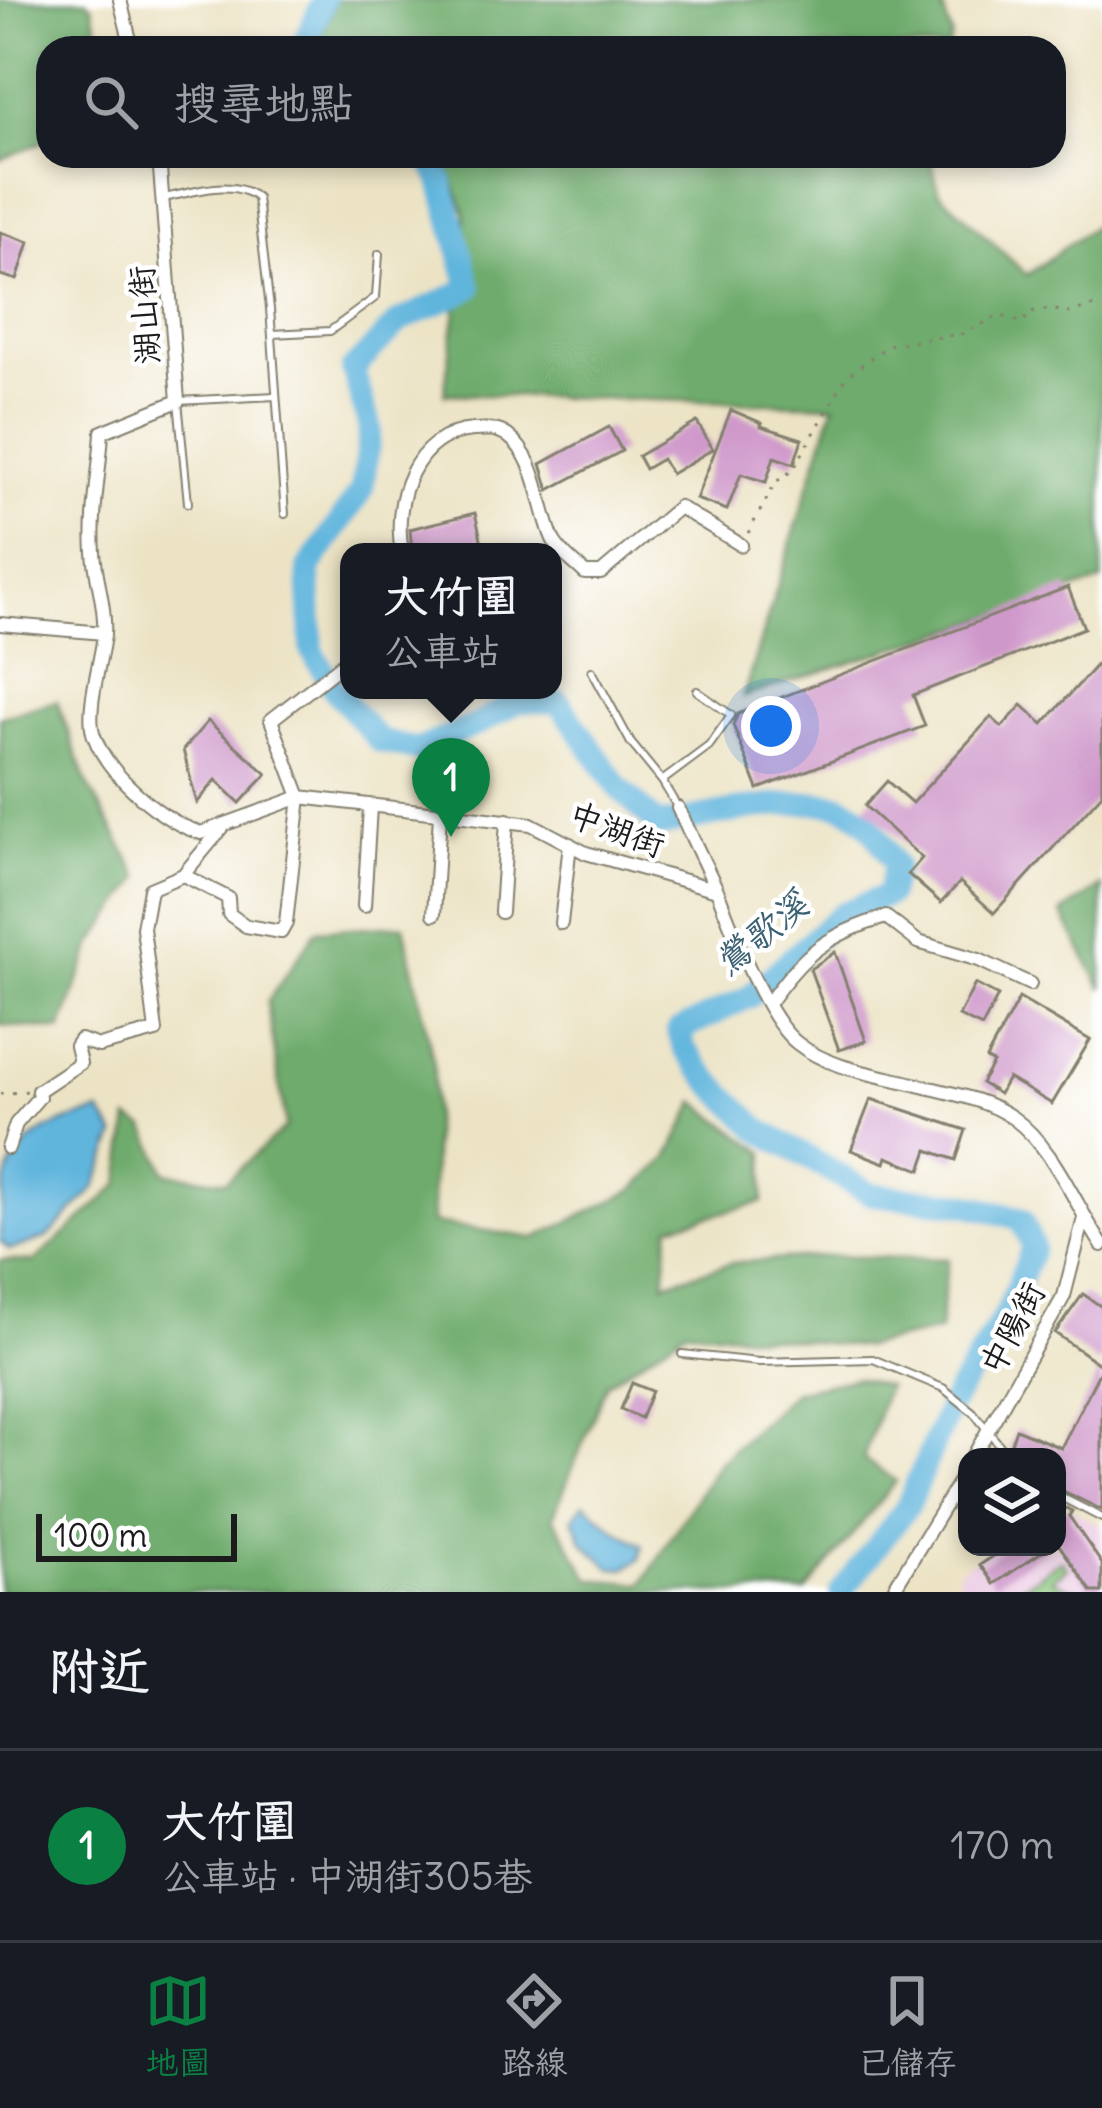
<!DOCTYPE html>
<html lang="zh-TW">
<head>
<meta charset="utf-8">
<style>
	:root { --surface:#171b24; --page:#242831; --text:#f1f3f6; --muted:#9ea1a6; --line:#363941; --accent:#0b8043 }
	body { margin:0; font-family:Delius,"LXGW WenKai TC",sans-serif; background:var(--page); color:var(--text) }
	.controls { position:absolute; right:36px; bottom:36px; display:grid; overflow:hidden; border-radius:24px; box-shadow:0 6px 18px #0003 }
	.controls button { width:108px; height:108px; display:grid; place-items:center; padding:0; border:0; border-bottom:3px solid var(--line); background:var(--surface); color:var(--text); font:60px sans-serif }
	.scale { position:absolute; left:36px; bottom:30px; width:201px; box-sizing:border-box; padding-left:12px; border:6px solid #1c1c1c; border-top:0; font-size:33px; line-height:42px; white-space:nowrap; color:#1c1c1c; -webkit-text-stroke:9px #fff; paint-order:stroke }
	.you { position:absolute; left:771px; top:726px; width:42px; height:42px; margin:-30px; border:9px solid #fff; border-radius:50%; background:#1a73e8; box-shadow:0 0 0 18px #1a73e833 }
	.badge { display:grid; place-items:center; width:78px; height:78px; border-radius:50%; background:var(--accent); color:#fff; font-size:39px; font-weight:700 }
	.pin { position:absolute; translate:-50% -99px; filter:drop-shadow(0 3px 6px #0008) }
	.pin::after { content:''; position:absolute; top:63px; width:42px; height:36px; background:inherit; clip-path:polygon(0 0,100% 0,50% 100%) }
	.popup { position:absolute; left:340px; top:543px; width:222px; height:156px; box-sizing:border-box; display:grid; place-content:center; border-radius:24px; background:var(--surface); filter:drop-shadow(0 3px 9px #0005); font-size:39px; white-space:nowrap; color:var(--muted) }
	.popup b { font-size:45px; color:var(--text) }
	.popup::after { content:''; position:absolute; left:50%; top:100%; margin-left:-24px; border:24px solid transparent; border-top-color:var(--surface) }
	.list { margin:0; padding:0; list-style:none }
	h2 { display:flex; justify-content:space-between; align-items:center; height:156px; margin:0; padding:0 48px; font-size:51px }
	h2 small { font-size:39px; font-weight:400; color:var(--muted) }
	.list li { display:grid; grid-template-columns:78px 1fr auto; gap:36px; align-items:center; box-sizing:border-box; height:192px; padding:0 48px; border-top:3px solid var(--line) }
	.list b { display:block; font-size:45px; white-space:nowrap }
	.list p { margin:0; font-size:39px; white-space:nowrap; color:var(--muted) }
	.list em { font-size:39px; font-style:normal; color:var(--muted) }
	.icon { flex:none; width:66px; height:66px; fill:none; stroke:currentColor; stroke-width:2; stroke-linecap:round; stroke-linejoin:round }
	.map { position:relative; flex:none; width:1102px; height:1592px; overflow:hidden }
	.search { position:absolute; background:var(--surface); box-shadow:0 6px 18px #0003; left:36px; right:36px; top:36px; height:132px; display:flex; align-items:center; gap:30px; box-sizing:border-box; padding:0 42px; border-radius:36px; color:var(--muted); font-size:45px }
	.sheet { height:348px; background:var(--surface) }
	nav { display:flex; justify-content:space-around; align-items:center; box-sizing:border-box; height:168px; border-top:3px solid var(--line); background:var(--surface); font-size:33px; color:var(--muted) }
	nav a { display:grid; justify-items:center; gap:6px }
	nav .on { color:var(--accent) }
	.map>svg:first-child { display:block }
</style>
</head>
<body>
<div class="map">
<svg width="1102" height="1592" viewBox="0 0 1102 1592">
	<rect width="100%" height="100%" fill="#fff"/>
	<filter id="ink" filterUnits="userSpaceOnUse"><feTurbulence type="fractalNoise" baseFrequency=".00833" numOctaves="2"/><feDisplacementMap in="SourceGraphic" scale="24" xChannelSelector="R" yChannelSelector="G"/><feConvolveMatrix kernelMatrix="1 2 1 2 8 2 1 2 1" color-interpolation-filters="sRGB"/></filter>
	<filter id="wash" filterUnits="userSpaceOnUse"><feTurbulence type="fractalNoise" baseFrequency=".004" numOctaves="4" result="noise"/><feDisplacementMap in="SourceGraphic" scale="48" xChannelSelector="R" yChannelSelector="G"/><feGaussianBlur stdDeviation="2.7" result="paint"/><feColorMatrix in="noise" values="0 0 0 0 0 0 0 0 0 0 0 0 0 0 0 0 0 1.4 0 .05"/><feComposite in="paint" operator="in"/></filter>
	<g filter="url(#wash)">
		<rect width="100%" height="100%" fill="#ece3c4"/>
		<path fill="#eed0e7" d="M 1059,1503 L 1102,1526 L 1102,1592 L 955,1592 L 959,1570 L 994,1547 L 1057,1547 Z"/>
		<path fill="#88c67c" stroke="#52714c" stroke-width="3" d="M 1061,1560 L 1067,1568 L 1052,1580 L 1078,1592 L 1014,1592 Z"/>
		<path fill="#6eab6c" stroke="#456444" stroke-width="3" d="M 0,0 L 86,0 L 92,5 L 102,48 L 48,48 L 48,139 L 0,160 Z
			M 337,0 L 940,0 L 952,36 L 948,48 L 313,48 Z
			M 443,156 L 930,156 L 939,192 L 1027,275 L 1102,220 L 1102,581 L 743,697 L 834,405 L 444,394 L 464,255 L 465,213 Z
			M 57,701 L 87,783 L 140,878 L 93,943 L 61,1030 L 0,1025 L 0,717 Z
			M 1102,886 L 1102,989 L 1062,913 Z
			M 404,925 L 434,1065 L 432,1223 L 535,1238 L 632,1191 L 668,1158 L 696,1102 L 765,1153 L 763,1202 L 670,1226 L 664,1283 L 731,1263 L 827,1256 L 948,1259 L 939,1331 L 864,1347 L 688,1329 L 607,1383 L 553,1517 L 590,1579 L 642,1584 L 718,1463 L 795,1391 L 856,1378 L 887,1386 L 863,1459 L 896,1481 L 806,1592 L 0,1592 L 0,1260 L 34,1262 L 120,1184 L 129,1119 L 146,1128 L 166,1173 L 226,1181 L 286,1127 L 267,1002 L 317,930 Z"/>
		<path fill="#61b5dd" stroke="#3e687c" stroke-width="3" d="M 101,1112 L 116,1136 L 95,1188 L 48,1237 L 10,1250 L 0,1241 C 0,1160 18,1129 101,1112 Z
			M 584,1503 L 617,1531 L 643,1545 L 640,1559 L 625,1569 L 611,1568 L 583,1542 L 573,1518 Z"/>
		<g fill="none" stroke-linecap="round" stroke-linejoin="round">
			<path stroke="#61b5dd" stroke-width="24" d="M 302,48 L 324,0
				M 429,156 L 441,181 L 470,288 L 400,321 L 353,369 L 370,429 L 362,490 L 309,568 L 312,650 L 333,688 L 379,741 L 418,750 L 478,724 L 518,701 L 559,702 L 619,788 L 659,826 C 695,818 817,792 847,808 C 870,820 882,843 895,865 L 888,895 L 841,914 L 749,997 L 678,1031 L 685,1050 L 712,1083 L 760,1130 L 871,1194 L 965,1204 L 1021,1219 L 1033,1247 L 1008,1310 L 951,1403 L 907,1507 L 841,1592"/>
		</g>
		<g id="blocks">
			<path fill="#cf98ca" d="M 0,232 L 29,242 L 17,280 L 0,275 Z
				M 731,410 L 762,423 L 761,426 L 802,439 L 794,464 L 774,457 L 766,482 L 741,474 L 727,510 L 696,499 Z
				M 697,422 L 713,449 L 671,474 L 662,459 L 645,469 L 638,456 Z
				M 609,427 L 622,451 L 549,490 L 541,464 Z
				M 475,513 L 484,552 L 412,552 L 410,529 Z
				M 1068,587 L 1084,628 L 913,695 L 925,726 L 758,789 L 733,725 L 738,714 Z
				M 1102,659 L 1102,794 L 994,913 L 960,882 L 941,903 L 908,874 L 922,858 L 865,806 L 887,781 L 912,803 L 991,717 L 1002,727 L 1022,705 L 1043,724 Z
				M 208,721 L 267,774 L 240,803 L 216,780 L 197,803 L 183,750 Z
				M 835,952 L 866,1041 L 839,1050 L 810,969 Z
				M 975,984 L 998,996 L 982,1027 L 959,1016 Z
				M 1019,998 L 1090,1040 L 1052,1104 L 1008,1078 L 999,1094 L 981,1083 L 993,1063 L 986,1059 Z
				M 871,1099 L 966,1130 L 956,1160 L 928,1150 L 921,1170 L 887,1157 L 885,1163 L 851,1150 Z
				M 1083,1294 L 1102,1307 L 1102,1366 L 1055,1333 Z
				M 1102,1367 L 1102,1510 L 1057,1488 L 1057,1457 L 1016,1457 L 1010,1446 L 1016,1429 L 1061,1448 Z
				M 632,1383 L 652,1391 L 641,1418 L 621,1409 Z
				M 1066,1508 L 1072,1511 L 1069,1516 L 1102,1564 L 1102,1592 L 1092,1592 L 1057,1542 L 1057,1514 Z
				M 1007,1547 L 1049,1547 L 994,1584 L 980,1565 Z"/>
		</g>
	</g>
	<g filter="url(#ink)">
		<use href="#blocks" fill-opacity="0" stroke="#848070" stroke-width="3"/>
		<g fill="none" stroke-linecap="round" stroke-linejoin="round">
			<g stroke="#848070" stroke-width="10">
				<path id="service" d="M 163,198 C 192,193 233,177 257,198 L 270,309 L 285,514
					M 272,334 L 330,331 L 376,297 L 379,254
					M 188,503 L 178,401 L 276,396
					M 592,671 L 631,743 L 662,781 L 709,746 L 731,715 L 697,691
					M 662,781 L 678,808
					M 682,1354 L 759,1362 L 873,1359 L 943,1388 L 973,1412 L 1009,1457
					M 1057,1495 L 1102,1518"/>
			</g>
			<g stroke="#848070" stroke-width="16">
				<path id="minor" d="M 120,0 L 132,48
					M 159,156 L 178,401 L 102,432 C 100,471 91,514 94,552 C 96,581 106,606 104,635 C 101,662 85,712 94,736 C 108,775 163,822 201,833 L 300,797 L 531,824 L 586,853 L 717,890 C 732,929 765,1018 797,1043 C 829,1069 879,1075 918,1085 C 949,1093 986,1099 1013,1118 C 1054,1147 1075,1205 1102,1245
					M 402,552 C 392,501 414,434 473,430 C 486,429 497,428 508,436 C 538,458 539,508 553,539 C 559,552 575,563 585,573 L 601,573 L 679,507 L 741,545
					M 0,624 L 104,633
					M 678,808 L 717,890
					M 183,875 L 228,898 L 229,914 L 246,926 L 281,932 L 286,923 L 300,797 L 271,720 L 349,659
					M 364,906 L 370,807
					M 501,912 L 507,820
					M 434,914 L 440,814
					M 561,923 L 570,844
					M 768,1004 C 803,954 827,934 886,917 L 918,942 L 979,960 L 1030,984
					M 8,1148 L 16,1124 L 39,1097 L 38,1091 L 80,1063 L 76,1046 L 80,1040 L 99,1046 L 156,1031 L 143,928 L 150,889 L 183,875 L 223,827
					M 973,1457 L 1064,1296 L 1084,1218
					M 892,1592 L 967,1469"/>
			</g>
			<path stroke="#848070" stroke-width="3" stroke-dasharray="3 9" stroke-linecap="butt" d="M 748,533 L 776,482 L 793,470 L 847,376 L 888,345 L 966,333 L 999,315 L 1023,323 L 1029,312 L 1051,309 L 1069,313 L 1102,304
				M 0,1094 L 28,1091"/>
			<use href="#service" stroke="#fff" stroke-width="6"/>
			<use href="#minor" stroke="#fff" stroke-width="12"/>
		</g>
	</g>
	<g text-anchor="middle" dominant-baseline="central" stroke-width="9" stroke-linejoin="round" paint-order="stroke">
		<g font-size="33" fill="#1c1c1c" stroke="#fff">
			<text transform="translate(144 315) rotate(-94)">湖山街</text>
			<text transform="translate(617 829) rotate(20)">中湖街</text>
			<text transform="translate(1012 1328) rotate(-62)">中陽街</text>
		</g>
		<g font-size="36" font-style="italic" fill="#3b6173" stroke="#fff">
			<text transform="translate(761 933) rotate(-39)">鶯歌溪</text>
		</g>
	</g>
</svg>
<div class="controls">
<button><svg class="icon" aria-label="layers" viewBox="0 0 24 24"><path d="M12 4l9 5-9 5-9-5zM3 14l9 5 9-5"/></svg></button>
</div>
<div class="scale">100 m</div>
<div class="you"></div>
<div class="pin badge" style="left:451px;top:837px">1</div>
<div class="popup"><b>大竹圍</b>公車站</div>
<div class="search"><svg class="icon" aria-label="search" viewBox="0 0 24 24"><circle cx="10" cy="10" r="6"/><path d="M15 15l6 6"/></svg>搜尋地點</div>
</div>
<section class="sheet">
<h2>附近<small></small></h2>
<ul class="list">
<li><span class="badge">1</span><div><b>大竹圍</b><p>公車站 · 中湖街305巷</p></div><em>170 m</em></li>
</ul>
</section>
<nav>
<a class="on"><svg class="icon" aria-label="map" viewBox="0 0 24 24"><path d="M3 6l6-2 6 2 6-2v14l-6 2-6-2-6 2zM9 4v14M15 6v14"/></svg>地圖</a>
<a><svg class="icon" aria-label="directions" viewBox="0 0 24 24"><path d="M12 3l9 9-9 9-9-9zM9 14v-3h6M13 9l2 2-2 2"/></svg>路線</a>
<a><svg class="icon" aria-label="saved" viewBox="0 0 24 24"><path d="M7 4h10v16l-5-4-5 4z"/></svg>已儲存</a>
</nav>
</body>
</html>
